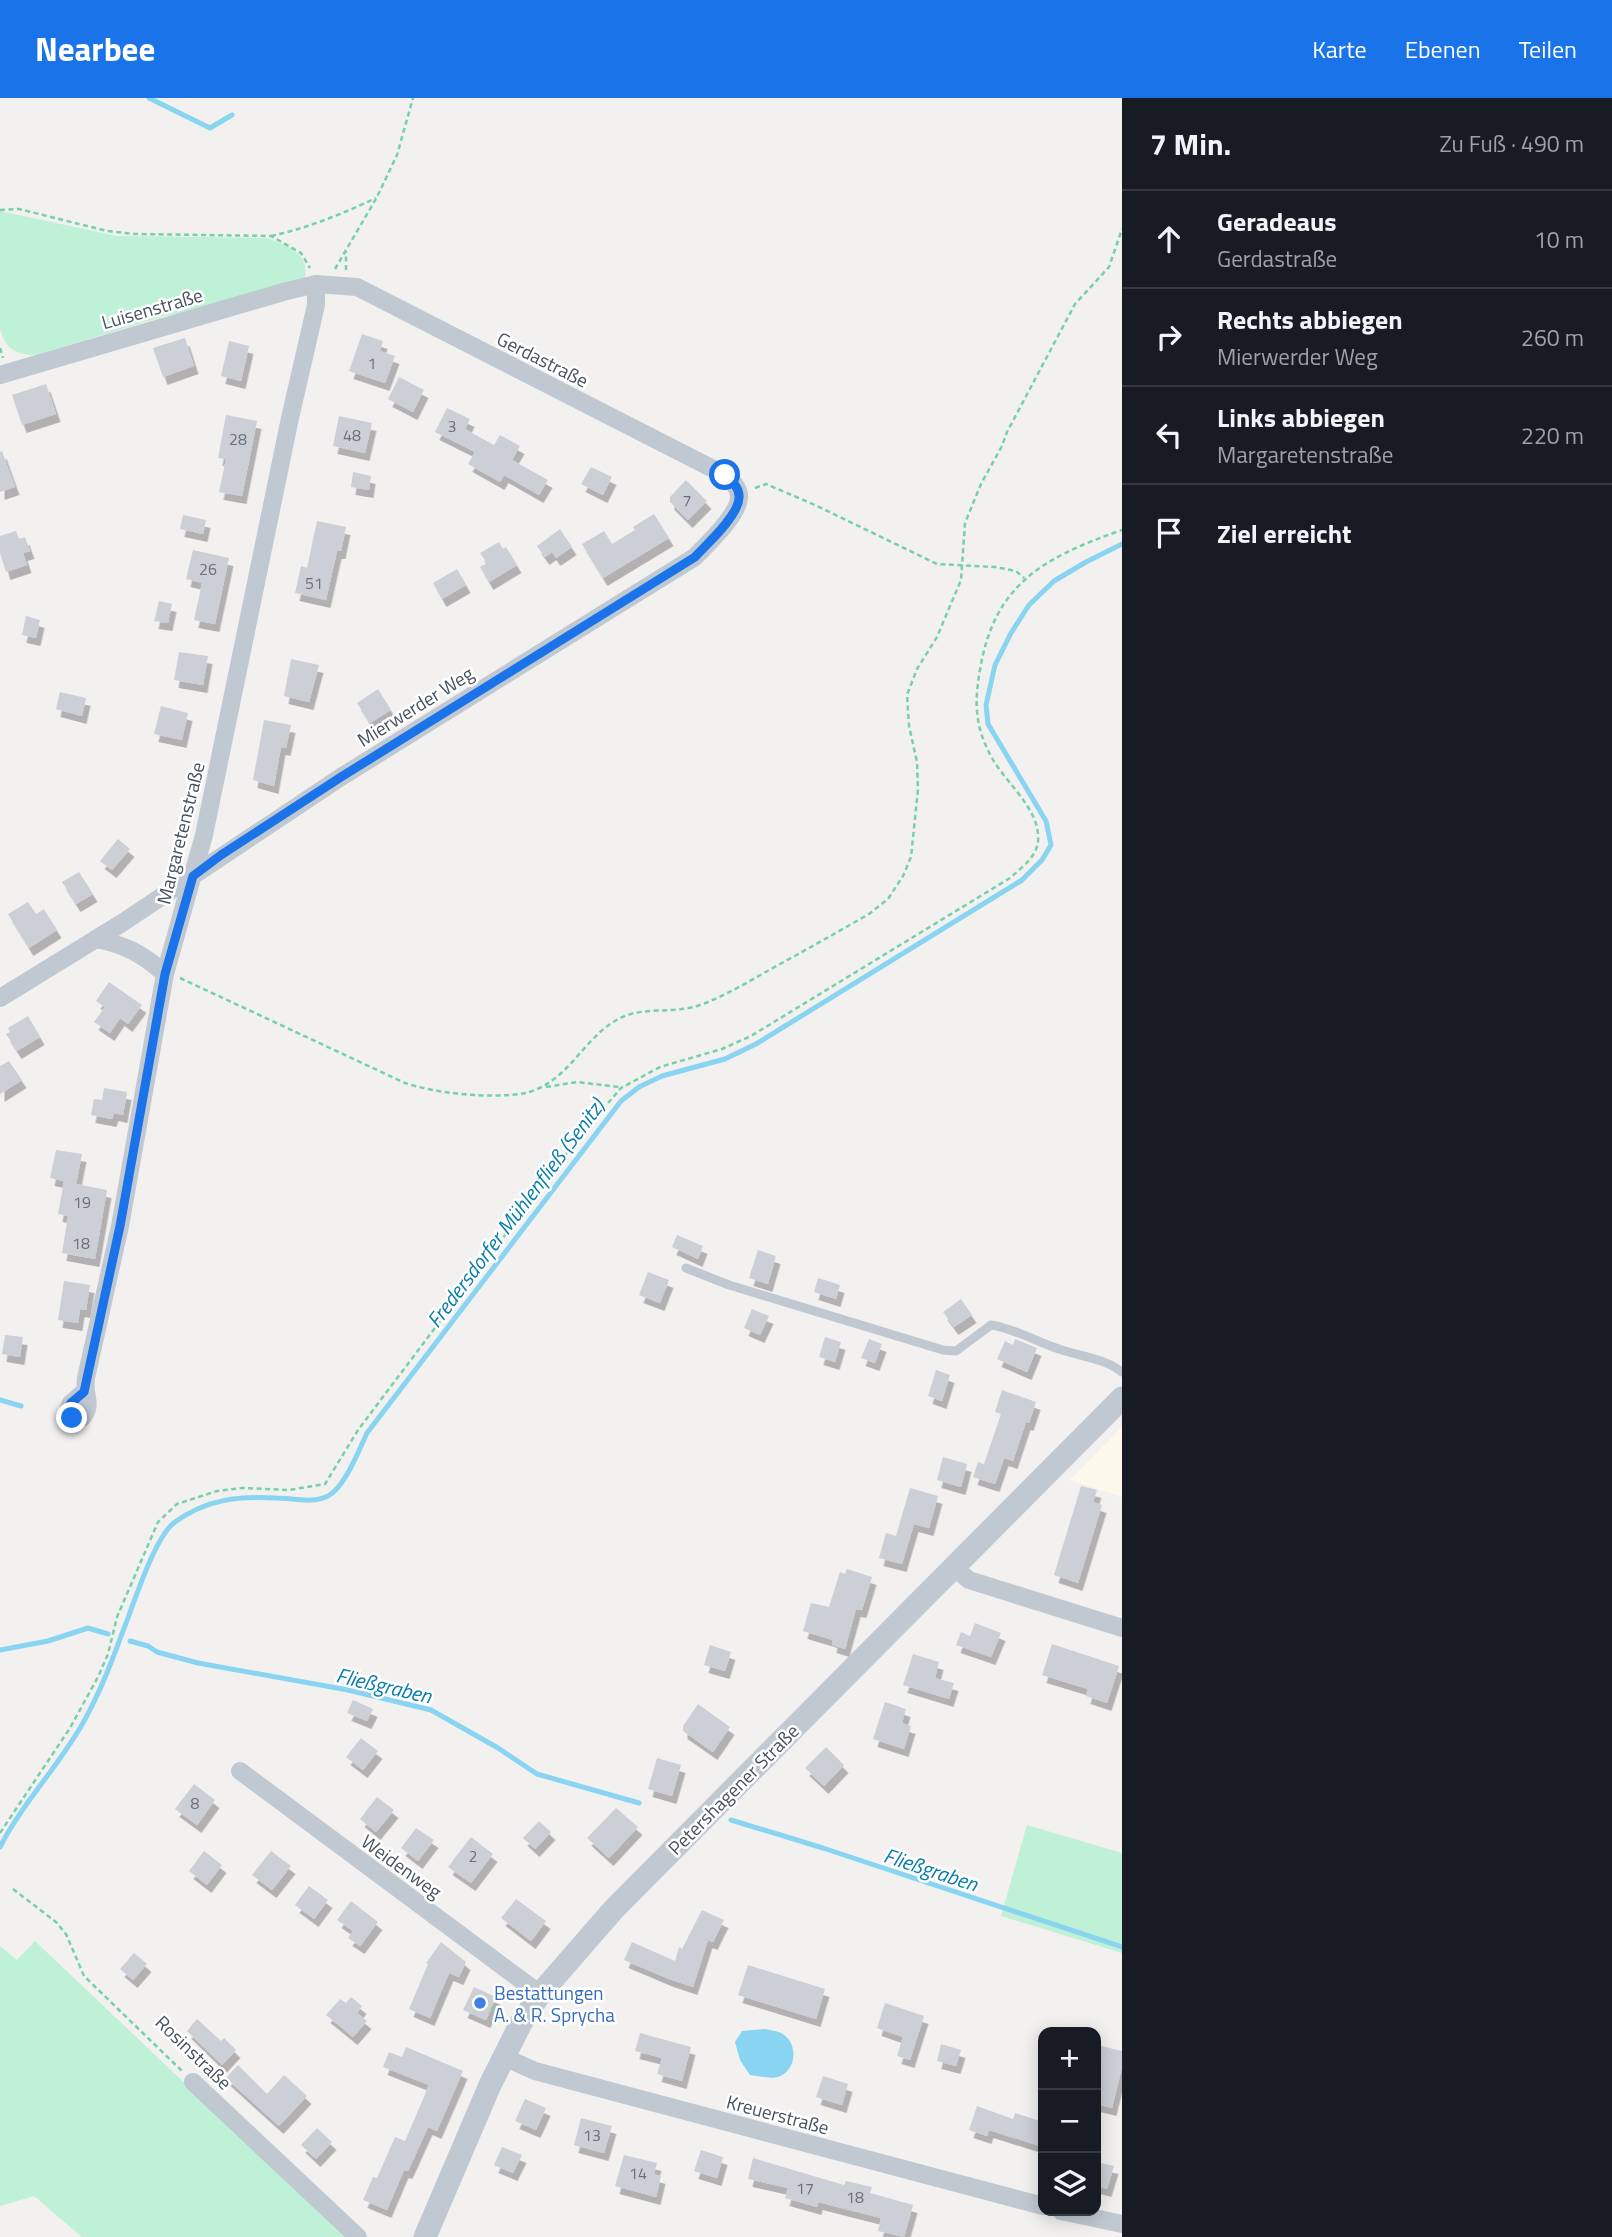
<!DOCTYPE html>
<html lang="de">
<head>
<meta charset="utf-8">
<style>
	:root { --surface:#171b24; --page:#242831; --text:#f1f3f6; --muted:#9ea1a6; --line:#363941; --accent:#1a73e8 }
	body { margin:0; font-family:"Titillium Web",sans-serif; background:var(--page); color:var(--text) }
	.controls { position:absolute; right:21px; bottom:21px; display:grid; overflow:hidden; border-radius:14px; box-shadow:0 4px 18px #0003 }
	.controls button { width:63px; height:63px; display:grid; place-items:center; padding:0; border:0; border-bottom:2px solid var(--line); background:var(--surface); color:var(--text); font:35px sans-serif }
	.stop { position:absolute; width:21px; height:21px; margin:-16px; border:5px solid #1a73e8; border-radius:50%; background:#fff }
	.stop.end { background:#1a73e8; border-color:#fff; box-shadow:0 2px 7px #0008 }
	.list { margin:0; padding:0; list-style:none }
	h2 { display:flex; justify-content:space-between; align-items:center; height:91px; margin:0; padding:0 28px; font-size:30px }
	h2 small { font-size:23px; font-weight:400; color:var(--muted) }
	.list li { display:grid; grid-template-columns:46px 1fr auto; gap:21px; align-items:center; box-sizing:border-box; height:98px; padding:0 28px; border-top:2px solid var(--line) }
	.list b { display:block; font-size:26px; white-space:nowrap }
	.list p { margin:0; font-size:23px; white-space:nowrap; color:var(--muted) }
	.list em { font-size:23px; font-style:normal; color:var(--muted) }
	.icon { flex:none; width:38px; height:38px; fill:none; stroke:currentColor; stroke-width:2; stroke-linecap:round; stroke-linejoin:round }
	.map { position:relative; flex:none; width:1122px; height:2139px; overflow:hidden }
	header { display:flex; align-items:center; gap:42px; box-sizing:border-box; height:98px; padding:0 35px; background:var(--accent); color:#fff }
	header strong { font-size:33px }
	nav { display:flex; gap:38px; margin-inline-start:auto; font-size:24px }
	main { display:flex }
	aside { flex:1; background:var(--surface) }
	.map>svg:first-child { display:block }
</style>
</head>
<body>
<header>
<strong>Nearbee</strong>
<nav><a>Karte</a><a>Ebenen</a><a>Teilen</a></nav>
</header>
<main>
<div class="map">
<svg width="1122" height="2139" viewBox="0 0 1122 2139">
	<defs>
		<filter id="shadow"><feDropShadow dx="4.5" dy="8" stdDeviation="0" flood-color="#0004"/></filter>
	</defs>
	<rect width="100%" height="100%" fill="#f3f0f0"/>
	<path fill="#fdf9ea" d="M 1122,1329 L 1122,1399 L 1070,1382 Z"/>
	<path fill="#bef1d5" d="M 0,113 L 117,138 L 267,140 C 288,148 309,154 305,180 L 304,182 L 224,205 L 165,218 L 36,257 C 17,257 5,251 0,231 Z
		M 1027,1727 L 1122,1755 L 1122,1855 L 1001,1818 Z
		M 35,1843 L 347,2139 L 82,2139 L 34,2098 L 0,2108 L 0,1848 L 17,1862 Z"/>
	<path fill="#89d4f0" d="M 765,1931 C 770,1932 777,1933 781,1935 C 799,1944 797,1973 778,1979 C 770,1981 758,1978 750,1977 L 740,1962 L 735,1944 L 742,1933 Z"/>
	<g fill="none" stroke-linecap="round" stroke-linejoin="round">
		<path stroke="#89d4f0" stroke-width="5" d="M 149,0 L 210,30 L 232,17
			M 0,1302 L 21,1308
			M 130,1543 L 148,1548 L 157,1554 L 198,1565 L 348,1592 L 431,1612 L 498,1650 L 537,1676 L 639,1705
			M 0,1552 L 48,1543 L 88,1530 L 108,1536
			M 731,1722 L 823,1750 L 1122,1849
			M 0,1749 C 22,1706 56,1671 80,1630 C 98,1600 111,1566 123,1533 C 134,1506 154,1439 175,1424 C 207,1401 238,1398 276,1400 C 293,1400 312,1406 328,1398 C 345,1389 359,1352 367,1335 L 621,1003 L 639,989 L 662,978 L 725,961 L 756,946 L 1022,782 L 1042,762 L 1051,747 L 1046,723 L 988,626 L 986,607 L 995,567 L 1011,535 L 1029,507 L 1054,483 L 1086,464 L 1122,446"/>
	</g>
	<path fill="#cccfd5" filter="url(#shadow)" d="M 362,236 L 383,243 L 380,253 L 395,258 L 385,285 L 349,273 Z
		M 185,240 L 194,268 L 163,279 L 153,250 Z
		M 229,243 L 249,248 L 241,283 L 221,278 Z
		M 399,279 L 424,292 L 413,314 L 388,301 Z
		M 46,286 L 56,316 L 22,327 L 12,297 Z
		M 447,310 L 470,321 L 465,331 L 494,347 L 500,337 L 520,348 L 512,362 L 548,382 L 539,397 L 504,377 L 500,384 L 468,366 L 475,354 L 435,334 Z
		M 226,317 L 257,323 L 242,398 L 219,394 L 226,361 L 218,360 Z
		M 339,318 L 372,325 L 365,355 L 333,348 Z
		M 2,353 L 15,389 L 0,394 L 0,354 Z
		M 591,369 L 612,379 L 603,397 L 581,386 Z
		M 353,374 L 371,378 L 369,392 L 351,389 Z
		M 686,382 L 707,403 L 688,422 L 670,404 L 670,399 Z
		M 654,416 L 669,440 L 603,480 L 582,446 L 604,433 L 612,446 L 635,432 L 633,429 Z
		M 183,417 L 206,422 L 203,436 L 180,431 Z
		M 317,423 L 346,429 L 341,453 L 337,453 L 326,502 L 295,495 L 301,468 L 307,470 Z
		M 560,431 L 572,449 L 556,460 L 552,454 L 545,459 L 537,448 Z
		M 16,433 L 19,441 L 25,439 L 30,453 L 23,455 L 27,467 L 6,474 L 0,455 L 0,438 Z
		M 499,444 L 503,451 L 506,449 L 517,467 L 489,484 L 480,469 L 487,465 L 480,455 Z
		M 193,452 L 229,460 L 215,526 L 194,522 L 202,485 L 186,481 Z
		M 457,471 L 466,487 L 442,501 L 433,485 Z
		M 159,503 L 172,506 L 168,525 L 154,523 Z
		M 26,518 L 40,522 L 36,540 L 22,537 Z
		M 179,554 L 208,558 L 203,587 L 174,582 Z
		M 291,561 L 319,567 L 309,604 L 284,598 Z
		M 378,591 L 391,612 L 370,625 L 357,605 Z
		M 60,594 L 86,600 L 82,618 L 56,611 Z
		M 161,608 L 188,615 L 182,642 L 154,636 Z
		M 264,622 L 291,627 L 286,650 L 281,649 L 274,688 L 253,682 Z
		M 118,741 L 130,751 L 112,772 L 100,763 Z
		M 79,774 L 93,796 L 76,806 L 62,784 Z
		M 28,804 L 36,816 L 44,811 L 57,832 L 29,850 L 8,816 Z
		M 109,884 L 142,907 L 128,926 L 120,920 L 110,935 L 94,924 L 105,909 L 96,903 Z
		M 28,918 L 40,939 L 17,953 L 6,936 L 10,934 L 8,930 Z
		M 9,963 L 22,982 L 0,996 L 0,968 Z
		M 104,990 L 127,994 L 123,1017 L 114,1015 L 112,1021 L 91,1017 L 94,1001 L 102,1002 Z
		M 56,1052 L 82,1056 L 76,1086 L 107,1092 L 95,1161 L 62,1155 L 68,1118 L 58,1116 L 64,1083 L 50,1080 Z
		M 677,1137 L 703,1148 L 698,1161 L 672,1149 Z
		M 758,1152 L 776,1158 L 768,1186 L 749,1180 Z
		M 648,1174 L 669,1182 L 660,1205 L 639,1197 Z
		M 818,1180 L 840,1187 L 836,1201 L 814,1194 Z
		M 64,1183 L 90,1187 L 86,1212 L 80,1211 L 78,1225 L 58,1222 Z
		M 961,1201 L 972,1217 L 954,1229 L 943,1214 Z
		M 752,1211 L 769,1218 L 760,1237 L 744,1230 Z
		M 5,1237 L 23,1239 L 20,1259 L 2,1256 Z
		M 825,1239 L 841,1244 L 835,1264 L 819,1259 Z
		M 869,1241 L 882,1246 L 875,1265 L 861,1260 Z
		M 1015,1241 L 1037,1250 L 1027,1274 L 997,1261 L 1005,1243 L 1013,1247 Z
		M 936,1272 L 950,1277 L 942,1303 L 928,1298 Z
		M 1002,1292 L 1036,1304 L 1029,1325 L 1026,1324 L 1013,1363 L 1004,1360 L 995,1386 L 973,1379 L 978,1364 L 984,1366 L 1001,1316 L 995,1314 Z
		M 943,1359 L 967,1366 L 961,1389 L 937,1382 Z
		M 1081,1388 L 1097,1392 L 1093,1404 L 1102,1407 L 1078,1485 L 1054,1477 Z
		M 910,1390 L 938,1398 L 929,1430 L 914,1426 L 902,1466 L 879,1460 L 886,1435 L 896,1438 Z
		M 847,1471 L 872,1479 L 862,1512 L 856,1511 L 845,1551 L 832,1547 L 833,1542 L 803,1533 L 811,1505 L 829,1509 L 840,1474 L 845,1476 Z
		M 975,1525 L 1001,1535 L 991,1559 L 956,1547 L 961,1534 L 970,1538 Z
		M 1052,1546 L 1119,1568 L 1107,1605 L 1086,1598 L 1088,1591 L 1042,1577 Z
		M 710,1547 L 731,1554 L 725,1573 L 704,1567 Z
		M 913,1556 L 939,1564 L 935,1580 L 954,1585 L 949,1601 L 903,1587 Z
		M 353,1602 L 373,1611 L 367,1623 L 347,1615 Z
		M 885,1604 L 906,1611 L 902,1625 L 911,1628 L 904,1651 L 873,1641 Z
		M 698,1606 L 730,1629 L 713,1654 L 683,1633 L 683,1628 Z
		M 361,1640 L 378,1653 L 363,1672 L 346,1659 Z
		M 826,1649 L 844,1667 L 824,1688 L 805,1670 Z
		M 657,1660 L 681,1667 L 672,1698 L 648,1691 Z
		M 194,1686 L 215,1702 L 197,1727 L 175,1711 Z
		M 377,1699 L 394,1712 L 376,1734 L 360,1721 Z
		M 616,1710 L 638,1729 L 609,1760 L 587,1740 Z
		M 539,1723 L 551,1734 L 535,1751 L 523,1740 Z
		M 416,1730 L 434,1742 L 418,1763 L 401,1750 Z
		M 471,1739 L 493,1756 L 471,1785 L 448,1769 Z
		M 204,1753 L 222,1767 L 207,1787 L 189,1773 Z
		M 271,1753 L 291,1768 L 272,1792 L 252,1777 Z
		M 309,1788 L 328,1802 L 314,1821 L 295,1807 Z
		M 516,1801 L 546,1823 L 531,1843 L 501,1820 Z
		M 351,1803 L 378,1824 L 360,1848 L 348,1840 L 353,1833 L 337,1822 Z
		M 702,1812 L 724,1822 L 713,1844 L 708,1842 L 693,1889 L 669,1881 L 624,1862 L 632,1844 L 675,1863 L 679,1849 L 682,1851 Z
		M 441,1844 L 466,1864 L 459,1879 L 449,1875 L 430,1920 L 409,1911 L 428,1866 L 426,1865 Z
		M 134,1855 L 147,1866 L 133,1882 L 120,1871 Z
		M 748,1867 L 825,1891 L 816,1921 L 738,1897 Z
		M 474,1889 L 496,1899 L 486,1922 L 463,1912 Z
		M 351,1899 L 362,1908 L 357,1915 L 367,1923 L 353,1939 L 326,1917 L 340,1901 L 346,1905 Z
		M 885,1905 L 924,1918 L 910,1962 L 897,1958 L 903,1939 L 877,1930 Z
		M 197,1921 L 221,1943 L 224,1940 L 236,1952 L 222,1967 L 187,1933 Z
		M 640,1935 L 691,1949 L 682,1983 L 657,1976 L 662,1960 L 635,1953 Z
		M 941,1946 L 961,1952 L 956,1968 L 937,1963 Z
		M 1101,1948 L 1122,1953 L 1122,1969 L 1112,2010 L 1096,2006 L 1096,1991 L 1101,1969 L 1096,1967 Z
		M 406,1949 L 463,1973 L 437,2033 L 428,2029 L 408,2073 L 404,2072 L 387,2112 L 363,2102 L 373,2079 L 377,2080 L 395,2039 L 405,2043 L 429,1987 L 383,1969 L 389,1954 L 402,1959 Z
		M 238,1967 L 267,1996 L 284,1977 L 307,1998 L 279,2028 L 226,1980 Z
		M 823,1978 L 848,1986 L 842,2007 L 816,1999 Z
		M 525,2001 L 546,2010 L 536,2032 L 515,2023 Z
		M 977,2008 L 1013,2021 L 1015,2015 L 1043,2024 L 1043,2049 L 989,2032 L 987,2038 L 969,2032 Z
		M 581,2020 L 612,2028 L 604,2055 L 574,2047 Z
		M 317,2030 L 332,2044 L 316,2061 L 301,2047 Z
		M 502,2049 L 522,2057 L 513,2075 L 494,2067 Z
		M 701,2052 L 723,2059 L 717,2080 L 694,2073 Z
		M 624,2057 L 657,2065 L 654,2076 L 661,2078 L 656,2099 L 615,2088 Z
		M 753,2060 L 844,2087 L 846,2083 L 872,2089 L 870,2095 L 913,2107 L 904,2139 L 878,2133 L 881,2120 L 818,2104 L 817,2109 L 785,2100 L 788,2090 L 748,2081 Z
		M 1096,2064 L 1114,2068 L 1107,2091 L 1096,2088 Z"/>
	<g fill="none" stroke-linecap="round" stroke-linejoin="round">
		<path stroke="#74d1a9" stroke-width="2.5" stroke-dasharray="5 3.5" stroke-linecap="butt" d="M 0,112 L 19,111 L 107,133 L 135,136 L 271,138 L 301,155 L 310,170
			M 271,138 C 308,130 342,116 376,100
			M 335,171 L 377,99 L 397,57 L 413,0
			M 346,172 L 346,154
			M 0,250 L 3,260
			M 755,390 L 766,386 L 815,407 L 937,466 L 995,469 L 1016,473 L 1024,480
			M 180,880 L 405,985 C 439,996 491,1001 526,995 C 538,992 550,985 559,977 C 583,956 599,925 631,916 C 653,910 678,915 700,907 C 725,898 748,884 771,871 C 804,853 836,835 869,816 L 888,801 L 903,778 L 911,759 L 918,691 L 917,664 L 909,628 L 907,597 L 917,571 L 937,539 L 961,482 L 965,425 L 981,386 L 1002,348 L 1007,334 L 1075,206 L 1109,169 L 1122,131
			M 546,989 L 577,984 L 619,989
			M 0,1735 L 70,1630 L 98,1579 L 108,1556 L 117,1519 L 158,1424 L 177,1406 L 217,1393 L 242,1390 L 289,1392 L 325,1386 L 358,1332 L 579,1039 L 621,990 L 660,969 L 722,951 L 751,938 L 1010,780 C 1021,770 1037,759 1038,743 C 1041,712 1005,684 992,660 C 975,629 974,606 980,572 C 994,485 1045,459 1122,432
			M 13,1791 L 56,1824 L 66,1836 L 84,1878 L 182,1973
			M 491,1910 L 503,1915"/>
		<path stroke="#c0c9d2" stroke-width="9" d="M 686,1170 L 729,1187 L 943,1252 L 956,1253 L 991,1227 C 1017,1231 1040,1246 1065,1253 C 1085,1259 1105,1261 1122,1274"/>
		<path stroke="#c0c9d2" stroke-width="18" d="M 0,277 L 283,194 L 316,186 L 357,189 L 725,377 C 732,383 740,390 739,400 C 738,418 707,446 695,459 L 341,679 L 122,825 L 0,900
			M 95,841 C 124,846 143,856 165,876
			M 84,1294 L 71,1305 L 68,1312 L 72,1320 L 82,1320 C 94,1305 83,1299 86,1280 L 120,1128 L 165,876 L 204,737 L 290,320 L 316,207 L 316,186
			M 953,1469 L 969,1482 L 1122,1530
			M 240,1673 L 540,1896
			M 504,1959 L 535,1973 L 1043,2108
			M 193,1984 L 358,2139
			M 1061,2113 L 1122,2126"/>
		<path stroke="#c0c9d2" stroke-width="23" d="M 425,2139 L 490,1987 L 521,1925 L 540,1896 L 614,1811 L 1122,1300"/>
	</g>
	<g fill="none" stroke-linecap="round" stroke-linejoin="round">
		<path stroke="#1a73e8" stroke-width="9" d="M 72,1320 L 68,1312 L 71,1305 L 84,1294 L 120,1128 L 165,876 L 193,778 L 221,757 L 341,679 L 695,459 C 707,446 738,418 739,400 C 740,390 732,383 725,377"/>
	</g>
	<circle fill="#3f7fe0" stroke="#fff" stroke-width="2.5" cx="480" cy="1905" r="7"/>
	<g text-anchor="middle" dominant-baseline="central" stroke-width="5" stroke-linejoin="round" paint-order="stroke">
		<g font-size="16" fill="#68717c">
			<text x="372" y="265">1</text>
			<text x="452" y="328">3</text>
			<text x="352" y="337">48</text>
			<text x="238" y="341">28</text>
			<text x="687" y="402">7</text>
			<text x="208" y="471">26</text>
			<text x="314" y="485">51</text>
			<text x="82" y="1104">19</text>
			<text x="81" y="1145">18</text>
			<text x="195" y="1705">8</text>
			<text x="473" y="1758">2</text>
			<text x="592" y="2037">13</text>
			<text x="638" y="2075">14</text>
			<text x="805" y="2090">17</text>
			<text x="855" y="2099">18</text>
		</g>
		<g font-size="19" fill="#47525f" stroke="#fff">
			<text transform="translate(152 210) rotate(-16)">Luisenstraße</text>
			<text transform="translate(543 261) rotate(27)">Gerdastraße</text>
			<text transform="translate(415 608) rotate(-32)">Mierwerder Weg</text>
			<text transform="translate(180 735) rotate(-76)">Margaretenstraße</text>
			<text transform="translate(733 1691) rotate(-45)">Petershagener Straße</text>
			<text transform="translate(402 1768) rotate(36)">Weidenweg</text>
			<text transform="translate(194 1954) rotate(44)">Rosinstraße</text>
			<text transform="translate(778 2016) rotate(15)">Kreuerstraße</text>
		</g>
		<g font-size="19" fill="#366cbe" stroke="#fff" text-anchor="start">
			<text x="494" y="1894">Bestattungen<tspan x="494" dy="22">A. &amp; R. Sprycha</tspan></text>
		</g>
		<g font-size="21" font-style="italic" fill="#077dab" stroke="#fff">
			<text transform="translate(515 1115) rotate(-53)">Fredersdorfer Mühlenfließ (Senitz)</text>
			<text transform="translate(384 1587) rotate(13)">Fließgraben</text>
			<text transform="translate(931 1771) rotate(18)">Fließgraben</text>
		</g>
	</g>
</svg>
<div class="controls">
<button>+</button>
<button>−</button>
<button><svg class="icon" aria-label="layers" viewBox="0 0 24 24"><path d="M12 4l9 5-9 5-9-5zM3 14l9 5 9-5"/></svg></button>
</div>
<div class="stop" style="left:725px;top:377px"></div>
<div class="stop end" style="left:72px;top:1320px"></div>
</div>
<aside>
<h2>7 Min.<small>Zu Fuß · 490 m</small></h2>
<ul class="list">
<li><svg class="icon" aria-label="ahead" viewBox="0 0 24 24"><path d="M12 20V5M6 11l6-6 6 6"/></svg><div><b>Geradeaus</b><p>Gerdastraße</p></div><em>10 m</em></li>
<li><svg class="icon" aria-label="right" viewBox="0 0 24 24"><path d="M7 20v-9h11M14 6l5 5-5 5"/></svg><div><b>Rechts abbiegen</b><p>Mierwerder Weg</p></div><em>260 m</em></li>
<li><svg class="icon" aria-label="left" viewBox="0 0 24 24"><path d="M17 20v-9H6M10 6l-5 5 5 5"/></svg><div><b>Links abbiegen</b><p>Margaretenstraße</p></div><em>220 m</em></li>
<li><svg class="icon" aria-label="arrive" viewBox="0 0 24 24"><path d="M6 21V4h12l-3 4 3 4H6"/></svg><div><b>Ziel erreicht</b></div></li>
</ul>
</aside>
</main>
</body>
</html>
